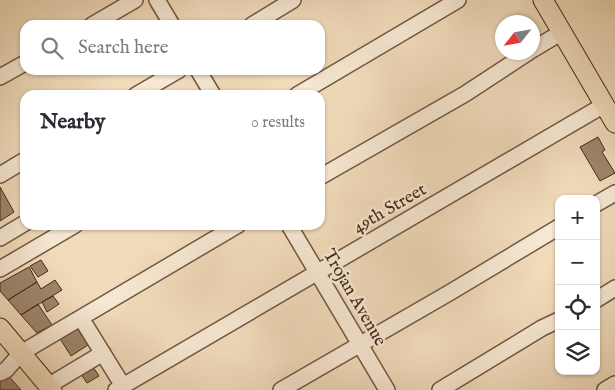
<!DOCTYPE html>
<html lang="en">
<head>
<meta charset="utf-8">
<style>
	:root { --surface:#fff; --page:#f7f7f7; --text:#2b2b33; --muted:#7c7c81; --line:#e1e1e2 }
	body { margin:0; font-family:"IM FELL English",serif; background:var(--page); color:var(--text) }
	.controls { position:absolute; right:15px; bottom:15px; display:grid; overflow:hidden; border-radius:10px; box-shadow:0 1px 4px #0004 }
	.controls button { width:45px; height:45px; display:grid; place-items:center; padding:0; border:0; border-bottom:1px solid var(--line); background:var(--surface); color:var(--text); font:25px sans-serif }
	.compass { position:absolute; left:495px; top:15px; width:45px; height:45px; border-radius:50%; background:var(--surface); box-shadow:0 1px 4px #0004; rotate:239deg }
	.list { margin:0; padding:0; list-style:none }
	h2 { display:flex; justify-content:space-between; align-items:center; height:65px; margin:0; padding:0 20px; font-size:21px }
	h2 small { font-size:16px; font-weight:400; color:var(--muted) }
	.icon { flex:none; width:28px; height:28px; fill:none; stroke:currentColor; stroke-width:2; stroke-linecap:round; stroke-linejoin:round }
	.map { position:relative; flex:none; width:615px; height:390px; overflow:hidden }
	.search { position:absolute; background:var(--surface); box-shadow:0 1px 4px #0004; left:20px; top:20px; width:305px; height:55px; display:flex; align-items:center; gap:12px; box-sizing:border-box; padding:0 18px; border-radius:15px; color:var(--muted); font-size:19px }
	.panel { position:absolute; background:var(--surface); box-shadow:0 1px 4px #0004; left:20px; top:90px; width:305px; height:140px; border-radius:15px }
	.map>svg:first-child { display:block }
</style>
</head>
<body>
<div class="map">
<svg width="615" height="390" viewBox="0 0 615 390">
	<rect width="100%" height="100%" fill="#f1dbbb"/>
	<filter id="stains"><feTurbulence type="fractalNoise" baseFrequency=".004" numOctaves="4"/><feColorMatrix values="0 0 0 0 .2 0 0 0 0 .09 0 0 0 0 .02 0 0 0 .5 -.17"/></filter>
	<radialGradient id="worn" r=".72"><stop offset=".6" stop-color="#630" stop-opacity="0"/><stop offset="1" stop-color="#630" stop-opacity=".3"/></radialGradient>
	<path fill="#9f866d" stroke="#462918" d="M 598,137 L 605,150 L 602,152 L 615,173 L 600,181 L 580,147 Z
		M 0,187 L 14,212 L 0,221 Z
		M 41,260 L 48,271 L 38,277 L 30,266 Z
		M 29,267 L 37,282 L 8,300 L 0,291 L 0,283 Z
		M 55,280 L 62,290 L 21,315 L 8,300 L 37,282 L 41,289 Z
		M 53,296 L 59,304 L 47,312 L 42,302 Z
		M 38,304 L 52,325 L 37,333 L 21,315 Z
		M 74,323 L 88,345 L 71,356 L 57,334 Z
		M 93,367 L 99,376 L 87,383 L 81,374 Z
		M 5,372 L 21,390 L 0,390 L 0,375 Z"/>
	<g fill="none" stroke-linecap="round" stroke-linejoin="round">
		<g stroke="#715641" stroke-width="18">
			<path id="minor" d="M 157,0 L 172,25
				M 92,25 L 135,0
				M 252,25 L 293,0
				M 532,50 L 562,32
				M 198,70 L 213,95
				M 0,77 L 25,63
				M 136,95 L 179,70
				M 297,95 L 458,0
				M 0,175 L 25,160
				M 320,177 L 465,94 L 529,52
				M 596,204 L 615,193
				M 289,225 L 387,390
				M 0,238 L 25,223
				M 0,269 L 75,225
				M 596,300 L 615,288
				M 81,318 L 123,386
				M 0,373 L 6,370 L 21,353 L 238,225
				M 48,386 L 103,353
				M 116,390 L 604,105
				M 281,390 L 449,293 L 559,227
				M 440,390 L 542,328 L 559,320
				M 605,390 L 615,384"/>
		</g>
		<g stroke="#462918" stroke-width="21">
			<path id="major" d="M 543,0 L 615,123
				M 0,328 L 52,390"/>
		</g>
		<use href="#minor" stroke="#f6e8d3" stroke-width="15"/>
		<use href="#major" stroke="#f1dbbb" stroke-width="19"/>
	</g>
	<g text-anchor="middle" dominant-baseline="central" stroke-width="5" stroke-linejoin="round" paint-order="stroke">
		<g font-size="18" fill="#462918" stroke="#f6e8d3">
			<text transform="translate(390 209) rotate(-30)">49th Street</text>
			<text transform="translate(354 298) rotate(60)">Trojan Avenue</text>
		</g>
	</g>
	<rect width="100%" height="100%" filter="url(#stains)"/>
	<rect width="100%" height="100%" fill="url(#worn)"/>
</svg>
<div class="controls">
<button>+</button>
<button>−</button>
<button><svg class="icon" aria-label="locate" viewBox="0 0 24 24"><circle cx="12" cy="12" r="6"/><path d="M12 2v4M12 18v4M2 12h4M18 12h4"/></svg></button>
<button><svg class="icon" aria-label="layers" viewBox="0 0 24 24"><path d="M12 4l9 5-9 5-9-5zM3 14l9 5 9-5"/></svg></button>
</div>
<svg class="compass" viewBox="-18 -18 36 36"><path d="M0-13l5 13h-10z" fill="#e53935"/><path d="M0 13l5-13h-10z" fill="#7c7c81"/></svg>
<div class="search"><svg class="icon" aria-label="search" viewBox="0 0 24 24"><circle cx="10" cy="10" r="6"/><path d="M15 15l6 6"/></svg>Search here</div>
<section class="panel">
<h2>Nearby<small>0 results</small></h2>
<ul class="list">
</ul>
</section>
</div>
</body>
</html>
